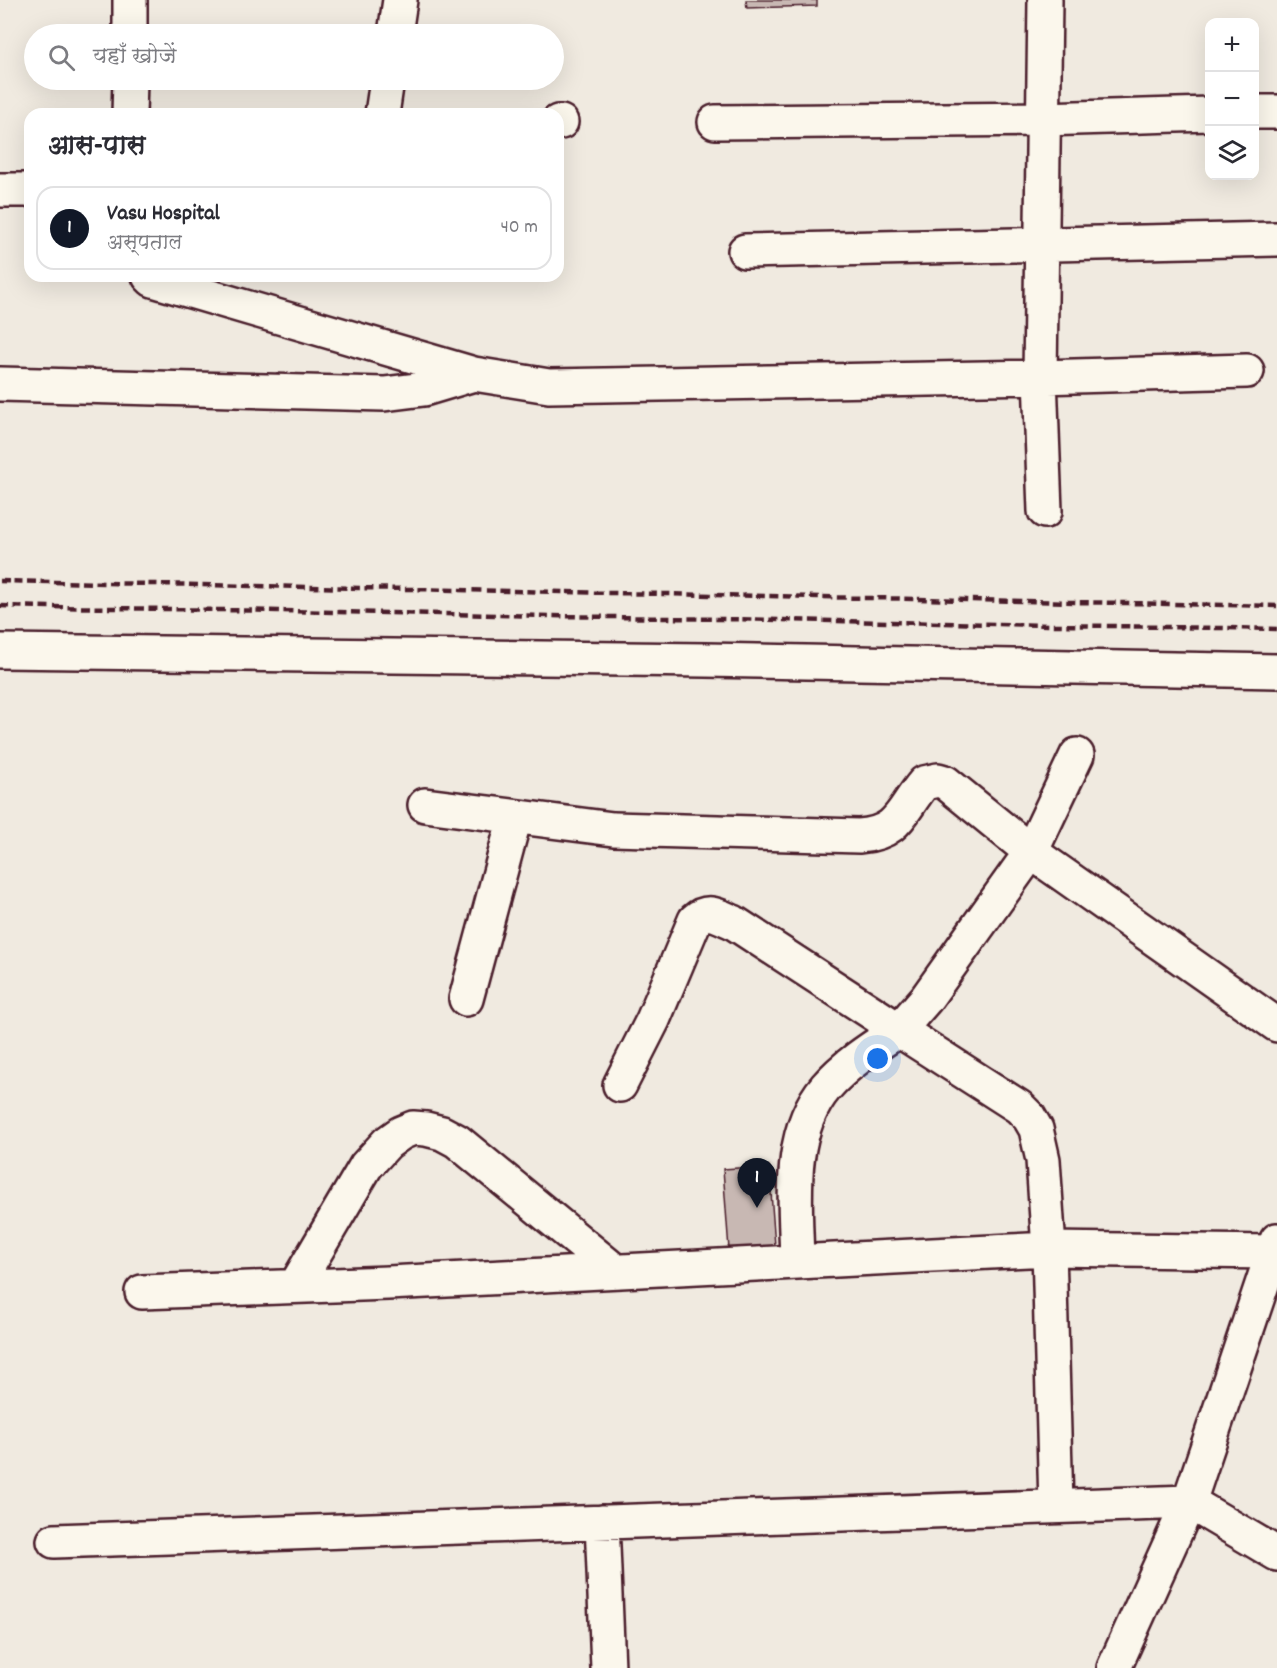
<!DOCTYPE html>
<html lang="hi">
<head>
<meta charset="utf-8">
<style>
	:root { --surface:#fff; --page:#f7f7f7; --text:#2b2b33; --muted:#7c7c81; --line:#e1e1e2; --accent:#111827 }
	body { margin:0; font-family:Dekko,"Playpen Sans Deva",sans-serif; background:var(--page); color:var(--text) }
	.controls { position:absolute; right:18px; top:18px; display:grid; overflow:hidden; border-radius:12px; box-shadow:0 6px 24px #0002 }
	.controls button { width:54px; height:54px; display:grid; place-items:center; padding:0; border:0; border-bottom:2px solid var(--line); background:var(--surface); color:var(--text); font:30px sans-serif }
	.you { position:absolute; left:878px; top:1059px; width:21px; height:21px; margin:-15px; border:4px solid #fff; border-radius:50%; background:#1a73e8; box-shadow:0 0 0 9px #1a73e833 }
	.badge { display:grid; place-items:center; width:39px; height:39px; border-radius:50%; background:var(--accent); color:#fff; font-size:20px; font-weight:700 }
	.pin { position:absolute; translate:-50% -50px; filter:drop-shadow(0 2px 3px #0008) }
	.pin::after { content:''; position:absolute; top:32px; width:21px; height:18px; background:inherit; clip-path:polygon(0 0,100% 0,50% 100%) }
	.list { margin:0; padding:0; list-style:none }
	h2 { display:flex; justify-content:space-between; align-items:center; height:78px; margin:0; padding:0 24px; font-size:26px }
	h2 small { font-size:20px; font-weight:400; color:var(--muted) }
	.list li { display:grid; grid-template-columns:39px 1fr auto; gap:18px; align-items:center; box-sizing:border-box; height:84px; margin:0 12px 12px; padding:0 12px; border:2px solid var(--line); border-radius:18px }
	.list b { display:block; font-size:22px; white-space:nowrap }
	.list p { margin:0; font-size:20px; white-space:nowrap; color:var(--muted) }
	.list em { font-size:20px; font-style:normal; color:var(--muted) }
	.icon { flex:none; width:33px; height:33px; fill:none; stroke:currentColor; stroke-width:2; stroke-linecap:round; stroke-linejoin:round }
	.map { position:relative; flex:none; width:1277px; height:1668px; overflow:hidden }
	.search { position:absolute; background:var(--surface); box-shadow:0 6px 24px #0002; left:24px; top:24px; width:540px; height:66px; display:flex; align-items:center; gap:15px; box-sizing:border-box; padding:0 21px; border-radius:33px; color:var(--muted); font-size:22px }
	.panel { position:absolute; background:var(--surface); box-shadow:0 6px 24px #0002; left:24px; top:108px; width:540px; height:174px; border-radius:18px }
	.map>svg:first-child { display:block }
</style>
</head>
<body>
<div class="map">
<svg width="1277" height="1668" viewBox="0 0 1277 1668">
	<rect width="100%" height="100%" fill="#f0eae0"/>
	<filter id="ink" filterUnits="userSpaceOnUse"><feTurbulence type="fractalNoise" baseFrequency=".0167" numOctaves="2"/><feDisplacementMap in="SourceGraphic" scale="12" xChannelSelector="R" yChannelSelector="G"/><feConvolveMatrix kernelMatrix="1 2 1 2 8 2 1 2 1" color-interpolation-filters="sRGB"/></filter>
	<g filter="url(#ink)">
		<path fill="#c8b8b3" stroke="#4a1f2b" stroke-width="1.5" d="M 746,0 L 817,0 L 817,6 L 747,8 Z
			M 769,1166 L 776,1259 L 730,1263 L 723,1169 Z"/>
		<g fill="none" stroke-linecap="round" stroke-linejoin="round">
			<g stroke="#4a1f2b" stroke-width="38">
				<path id="minor" d="M 1045,0 L 1040,377 L 1045,511
					M 130,34 L 130,0
					M 395,34 L 400,0
					M 1254,112 L 1277,112
					M 129,114 L 130,80
					M 382,114 L 387,80
					M 558,122 L 561,122
					M 715,122 L 1042,119 L 1210,114
					M 0,190 L 30,190
					M 745,251 L 1277,239
					M 149,276 L 153,280 L 474,374 L 549,386 L 1040,377 L 1247,371
					M 0,384 L 384,394 L 424,389 L 474,374
					M 0,651 L 706,660 L 1277,671
					M 425,805 L 613,829 L 859,836 C 900,833 901,810 924,783 L 938,780 L 945,782 L 1031,852 L 1277,1025
					M 466,999 L 515,817
					M 620,1085 L 653,1020 L 695,920 C 708,908 719,916 733,922 L 899,1030 L 926,999 L 1031,852 L 1077,755
					M 797,1262 C 796,1205 786,1134 826,1087 C 846,1064 873,1047 899,1030 L 1019,1107 L 1029,1117 L 1036,1129 L 1043,1160 L 1049,1249 L 1056,1506
					M 296,1285 L 366,1166 L 387,1143 L 401,1133 L 413,1128 L 426,1129 L 442,1133 L 457,1141 L 615,1271
					M 142,1292 L 388,1283 L 1049,1249 L 1272,1252
					M 602,1522 L 608,1668
					M 54,1541 L 1189,1502 L 1277,1554
					M 1114,1668 L 1189,1502 L 1277,1240"/>
			</g>
			<use href="#minor" stroke="#fbf7ec" stroke-width="33"/>
			<path stroke="#4a1f2b" stroke-width="4.5" stroke-dasharray="9 4.5" stroke-linecap="butt" d="M 0,581 L 1277,606
				M 0,606 L 1277,629"/>
		</g>
	</g>
</svg>
<div class="controls">
<button>+</button>
<button>−</button>
<button><svg class="icon" aria-label="layers" viewBox="0 0 24 24"><path d="M12 4l9 5-9 5-9-5zM3 14l9 5 9-5"/></svg></button>
</div>
<div class="you"></div>
<div class="pin badge" style="left:757px;top:1208px">1</div>
<div class="search"><svg class="icon" aria-label="search" viewBox="0 0 24 24"><circle cx="10" cy="10" r="6"/><path d="M15 15l6 6"/></svg>यहाँ खोजें</div>
<section class="panel">
<h2>आस-पास<small></small></h2>
<ul class="list">
<li><span class="badge">1</span><div><b>Vasu Hospital</b><p>अस्पताल</p></div><em>40 m</em></li>
</ul>
</section>
</div>
</body>
</html>
